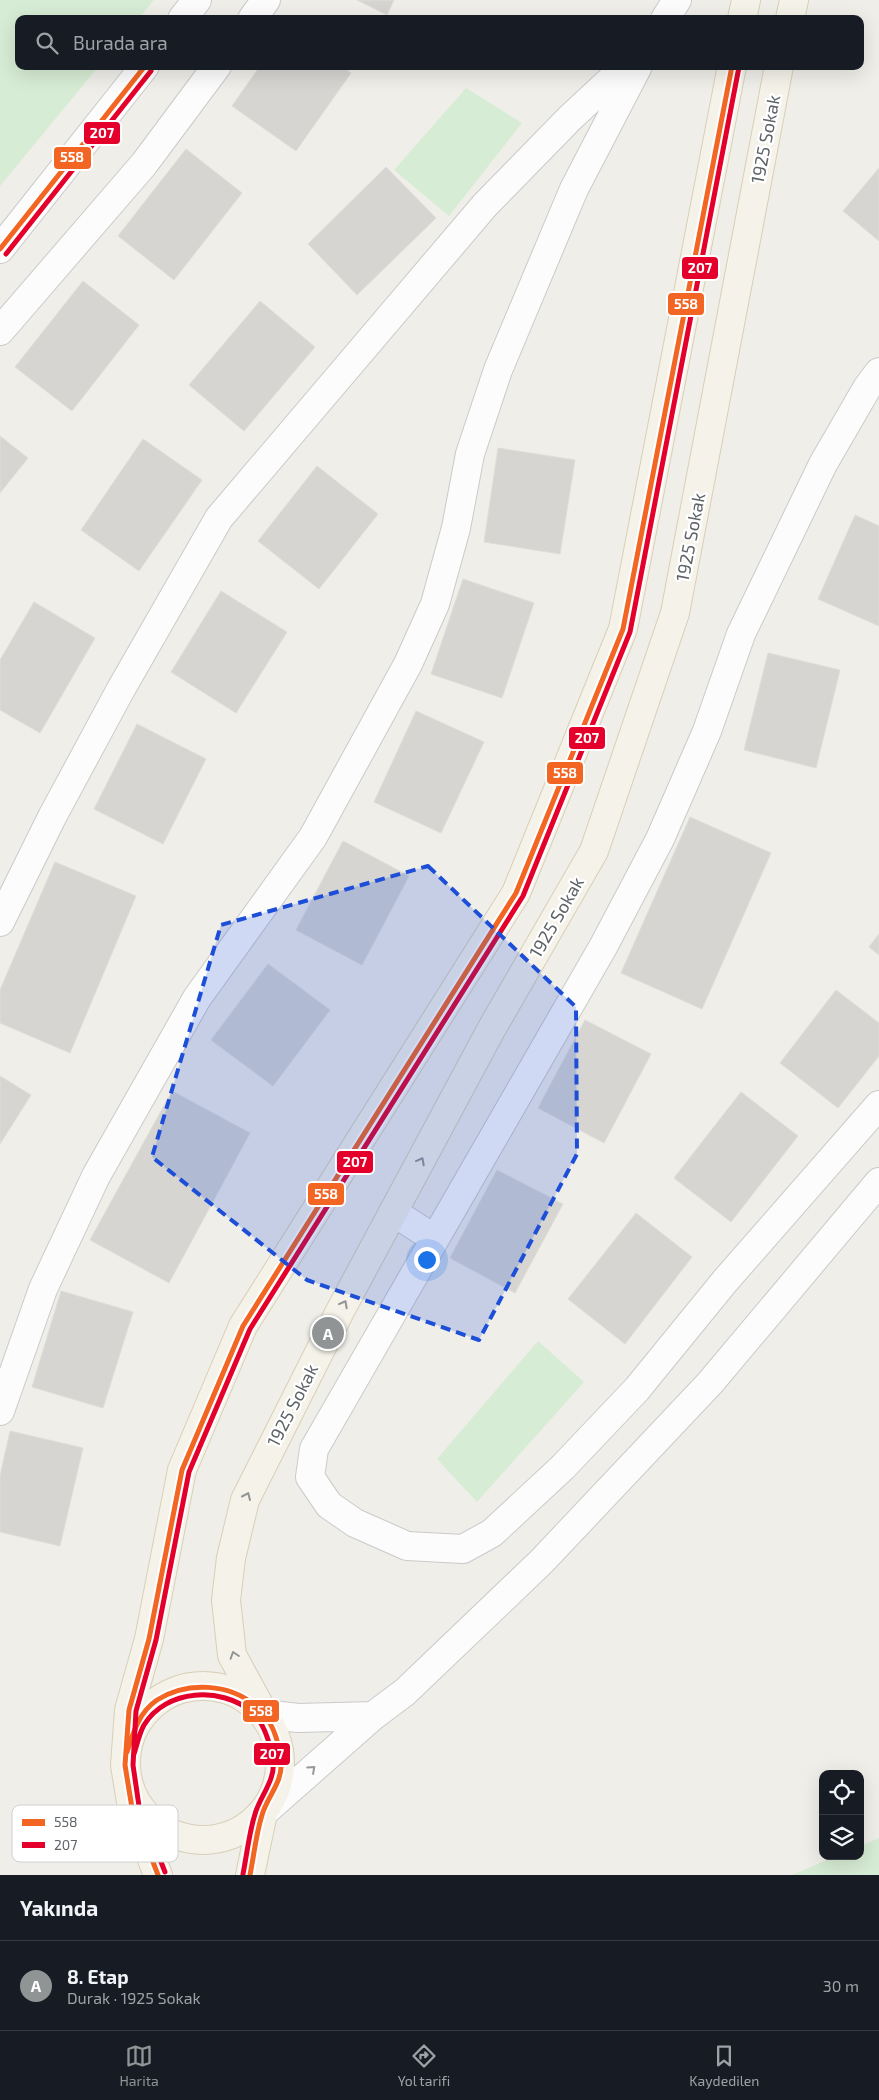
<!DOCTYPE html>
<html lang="tr">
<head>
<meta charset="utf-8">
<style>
	:root { --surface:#171b24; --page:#242831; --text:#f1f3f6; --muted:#9ea1a6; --line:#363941; --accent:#919495 }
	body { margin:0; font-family:"Exo 2",sans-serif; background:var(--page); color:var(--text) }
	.controls { position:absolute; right:15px; bottom:15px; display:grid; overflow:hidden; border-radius:10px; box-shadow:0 5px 20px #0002 }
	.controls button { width:45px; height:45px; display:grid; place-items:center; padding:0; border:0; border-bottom:1px solid var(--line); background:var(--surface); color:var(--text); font:25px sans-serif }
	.you { position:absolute; left:426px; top:1259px; width:18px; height:18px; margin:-12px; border:4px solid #fff; border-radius:50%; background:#1a73e8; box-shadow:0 0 0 8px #1a73e833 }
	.badge { display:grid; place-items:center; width:32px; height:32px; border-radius:50%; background:var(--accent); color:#fff; font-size:16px; font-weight:700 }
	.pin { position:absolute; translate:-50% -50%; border:2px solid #fff; box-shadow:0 1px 5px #0006 }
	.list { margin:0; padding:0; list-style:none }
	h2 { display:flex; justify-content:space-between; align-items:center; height:65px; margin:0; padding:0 20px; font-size:21px }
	h2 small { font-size:16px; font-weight:400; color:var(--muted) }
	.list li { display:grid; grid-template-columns:32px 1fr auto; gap:15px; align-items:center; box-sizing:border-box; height:90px; padding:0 20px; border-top:1px solid var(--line) }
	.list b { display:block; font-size:19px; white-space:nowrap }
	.list p { margin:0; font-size:16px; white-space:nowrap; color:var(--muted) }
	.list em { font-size:16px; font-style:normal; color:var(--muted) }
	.icon { flex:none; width:28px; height:28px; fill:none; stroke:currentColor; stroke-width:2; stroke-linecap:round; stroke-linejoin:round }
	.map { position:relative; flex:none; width:879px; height:1875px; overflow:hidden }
	.search { position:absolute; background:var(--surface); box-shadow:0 5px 20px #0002; left:15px; right:15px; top:15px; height:55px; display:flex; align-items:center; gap:12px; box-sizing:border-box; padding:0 18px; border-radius:10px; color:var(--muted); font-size:19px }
	.sheet { height:155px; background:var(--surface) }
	nav { display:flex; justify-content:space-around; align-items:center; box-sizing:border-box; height:70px; border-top:1px solid var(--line); background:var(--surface); font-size:14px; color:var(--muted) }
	nav a { display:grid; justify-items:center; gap:2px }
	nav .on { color:var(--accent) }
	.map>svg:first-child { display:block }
</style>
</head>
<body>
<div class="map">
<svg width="879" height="1875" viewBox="0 0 879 1875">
	<rect width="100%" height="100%" fill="#efeee9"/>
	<path fill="#d7ecd4" d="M 0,0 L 154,0 L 138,19 L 19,19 L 19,66 L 99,66 L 0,186 Z
		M 466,88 L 522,123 L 449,216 L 394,170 Z
		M 538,1341 L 584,1382 L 477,1502 L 437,1459 Z
		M 879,1838 L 879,1875 L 792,1875 L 836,1856 L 860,1856 L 860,1846 Z"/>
	<path fill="#d6d5d2" stroke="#deddd8" d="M 357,0 L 394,0 L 387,15 Z
		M 260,66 L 341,66 L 351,73 L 296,151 L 232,106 Z
		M 186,149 L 242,193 L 174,280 L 118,236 Z
		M 386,167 L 436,218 L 357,295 L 308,244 Z
		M 879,168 L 879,241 L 843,211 Z
		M 83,281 L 139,325 L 72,411 L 15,367 Z
		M 260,301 L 315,347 L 244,431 L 189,385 Z
		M 0,436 L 28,458 L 0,493 Z
		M 143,439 L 202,480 L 139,571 L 81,530 Z
		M 498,448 L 575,460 L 560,554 L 484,542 Z
		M 317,466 L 378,514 L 319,589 L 258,541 Z
		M 855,515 L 879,526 L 879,626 L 818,599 Z
		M 463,579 L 534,603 L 502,698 L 431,674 Z
		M 221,591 L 287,632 L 236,713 L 171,672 Z
		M 34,602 L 95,638 L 40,733 L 0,710 L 0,660 Z
		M 768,653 L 840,670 L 816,768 L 744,750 Z
		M 416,711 L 484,742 L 441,833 L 374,802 Z
		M 137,724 L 206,759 L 163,844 L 94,809 Z
		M 690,817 L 771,853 L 702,1009 L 621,973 Z
		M 343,841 L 409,876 L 362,965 L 296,930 Z
		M 55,862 L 136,896 L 70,1053 L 0,1023 L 0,990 Z
		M 879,934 L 879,955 L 869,947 Z
		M 268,964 L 330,1010 L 273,1086 L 211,1040 Z
		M 836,990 L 879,1023 L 879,1056 L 838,1108 L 780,1063 Z
		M 585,1020 L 651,1054 L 604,1143 L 538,1108 Z
		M 0,1076 L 31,1095 L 0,1144 Z
		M 172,1091 L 250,1133 L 169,1283 L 90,1240 Z
		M 741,1092 L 798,1136 L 731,1222 L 674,1178 Z
		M 497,1170 L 563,1204 L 515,1293 L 450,1258 Z
		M 636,1213 L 692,1257 L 625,1344 L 568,1299 Z
		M 61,1291 L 133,1312 L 103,1408 L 32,1387 Z
		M 10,1431 L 83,1448 L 60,1546 L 0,1532 L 0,1476 Z"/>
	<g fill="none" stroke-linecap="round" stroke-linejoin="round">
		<g stroke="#cacaca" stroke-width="30">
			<path id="minor" d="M 182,19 L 197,0
				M 252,19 L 266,0
				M 665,19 L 677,0
				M 0,249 L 145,66
				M 0,331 L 144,164 L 217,66
				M 879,372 L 867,388 L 823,464 L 741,634 L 707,731 L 660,839 L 603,947 L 314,1449 L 310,1477 L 329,1505 L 355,1523 L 407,1546 L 463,1549 L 492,1533 L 563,1467 L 637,1389 L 725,1281 L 879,1105
				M 0,922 L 52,817 L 121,689 L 219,518 L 485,205 L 570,118 L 626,66
				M 393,1212 L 435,1239
				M 0,1411 L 43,1289 L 96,1176 L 197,998 L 313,837 L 408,664 L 435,604 L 456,528 L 470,454 L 498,370 L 574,189 L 638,66
				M 264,1714 L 298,1718 L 373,1716
				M 263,1813 L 373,1716 L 405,1692 L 542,1561 L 710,1383 L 879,1182"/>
		</g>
		<g stroke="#d8cfb6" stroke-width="30">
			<path id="major" d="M 742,19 L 746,0
				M 790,19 L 794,0
				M126 1763a77 77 0 1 1 154 0a77 77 0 1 1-154 0Z
				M 264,1714 L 232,1655 L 226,1600 L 231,1558 L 245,1500 L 339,1313 L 492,1028 L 594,851 L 675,613 L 779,66
				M 158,1875 L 132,1808 L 125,1765 L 129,1710 L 149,1639 L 182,1470 L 243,1326 L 516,893 L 623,629 L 732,66
				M 250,1875 L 263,1813"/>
		</g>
		<use href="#minor" stroke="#fdfcfc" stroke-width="28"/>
		<use href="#major" stroke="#f4f2e9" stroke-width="28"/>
		<g stroke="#fff" stroke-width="9">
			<path id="bus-1" d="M 0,249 L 145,66
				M 127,1752 C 133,1733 139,1712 157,1700 C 187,1681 230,1683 257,1707 C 272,1720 279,1742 281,1762 C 283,1782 267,1797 262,1815 C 256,1834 254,1855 250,1875
				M 158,1875 L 132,1808 L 125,1765 L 129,1710 L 149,1639 L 182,1470 L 243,1326 L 516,893 L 623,629 L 732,66"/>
		</g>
		<g stroke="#fff" stroke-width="9">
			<path id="bus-2" d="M 6,254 L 151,71
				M 134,1754 C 137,1745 139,1734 144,1725 C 166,1689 221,1686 252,1712 C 265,1724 270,1743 273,1760 C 276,1780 260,1796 255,1814 C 249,1833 247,1854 243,1874
				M 165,1872 L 139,1806 L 133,1765 L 136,1711 L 156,1640 L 189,1472 L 250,1329 L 523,896 L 630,632 L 739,67"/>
		</g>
		<use href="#bus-1" stroke="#f26522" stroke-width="5"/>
		<use href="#bus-2" stroke="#e4002b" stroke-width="5"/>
	</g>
	<defs><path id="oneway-chevron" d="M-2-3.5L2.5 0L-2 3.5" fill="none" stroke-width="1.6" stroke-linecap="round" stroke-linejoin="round" transform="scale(1.25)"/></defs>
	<g stroke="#929595">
		<use href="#oneway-chevron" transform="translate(421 1161) rotate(-62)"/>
		<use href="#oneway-chevron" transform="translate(344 1304) rotate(-62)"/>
		<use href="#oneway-chevron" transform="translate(247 1496) rotate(-66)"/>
		<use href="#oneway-chevron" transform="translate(234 1655) rotate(-108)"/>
	</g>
	<use stroke="#96999c" href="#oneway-chevron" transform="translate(312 1769) rotate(-42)"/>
	<path fill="#1d4ed8" fill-opacity="0.2" stroke="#1d4ed8" stroke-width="4" stroke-dasharray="10 6" stroke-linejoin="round" d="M 428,866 L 576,1007 L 577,1154 L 479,1340 L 307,1280 L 152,1157 L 221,925 Z"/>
	<g text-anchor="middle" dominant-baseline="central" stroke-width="4.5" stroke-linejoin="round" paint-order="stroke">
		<g font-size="18" fill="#5e6368" stroke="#fff">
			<text transform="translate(765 139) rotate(-79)">1925 Sokak</text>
			<text transform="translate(690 537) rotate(-79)">1925 Sokak</text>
			<text transform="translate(556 917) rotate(-60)">1925 Sokak</text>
			<text transform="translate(292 1405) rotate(-63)">1925 Sokak</text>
		</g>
	</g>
	<rect x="12" y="1805" width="166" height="57" rx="8" fill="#fff" stroke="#cfd0d2" stroke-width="1"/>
	<rect x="22" y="1819" width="23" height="7" fill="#f26522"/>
	<rect x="22" y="1842" width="23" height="6" fill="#e4002b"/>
	<g font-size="14" fill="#5e6368">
		<text x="54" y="1827">558</text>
		<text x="54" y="1850">207</text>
	</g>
	<g stroke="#fff" stroke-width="2">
		<rect x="83" y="121" width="38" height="24" rx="5" fill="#e4002b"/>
		<rect x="53" y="146" width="39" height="24" rx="5" fill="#f26522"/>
		<rect x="681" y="256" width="38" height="24" rx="5" fill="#e4002b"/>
		<rect x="667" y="292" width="38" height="24" rx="5" fill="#f26522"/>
		<rect x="568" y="726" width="38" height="24" rx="5" fill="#e4002b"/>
		<rect x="546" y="761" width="38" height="24" rx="5" fill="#f26522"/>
		<rect x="336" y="1150" width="38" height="24" rx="5" fill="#e4002b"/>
		<rect x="307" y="1182" width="38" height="24" rx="5" fill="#f26522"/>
		<rect x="242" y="1699" width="38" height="24" rx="5" fill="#f26522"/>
		<rect x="253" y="1742" width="38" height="24" rx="5" fill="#e4002b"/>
	</g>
	<g font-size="14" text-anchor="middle" font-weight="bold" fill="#fff">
		<text x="102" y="138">207</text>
		<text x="72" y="162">558</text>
		<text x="700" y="273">207</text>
		<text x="686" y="309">558</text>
		<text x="587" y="743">207</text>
		<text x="565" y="778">558</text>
		<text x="355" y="1167">207</text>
		<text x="326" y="1199">558</text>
		<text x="261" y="1716">558</text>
		<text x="272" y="1759">207</text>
	</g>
</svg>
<div class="controls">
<button><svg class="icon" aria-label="locate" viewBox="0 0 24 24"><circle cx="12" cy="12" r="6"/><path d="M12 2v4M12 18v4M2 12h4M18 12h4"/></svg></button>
<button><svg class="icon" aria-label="layers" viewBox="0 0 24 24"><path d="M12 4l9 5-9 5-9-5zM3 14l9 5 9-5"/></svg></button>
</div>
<div class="you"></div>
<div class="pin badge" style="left:328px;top:1333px">A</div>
<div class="search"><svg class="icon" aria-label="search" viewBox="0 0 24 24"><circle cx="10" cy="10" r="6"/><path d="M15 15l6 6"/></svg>Burada ara</div>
</div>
<section class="sheet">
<h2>Yakında<small></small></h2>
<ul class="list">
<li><span class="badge">A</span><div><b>8. Etap</b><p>Durak · 1925 Sokak</p></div><em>30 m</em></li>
</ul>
</section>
<nav>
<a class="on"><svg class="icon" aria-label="map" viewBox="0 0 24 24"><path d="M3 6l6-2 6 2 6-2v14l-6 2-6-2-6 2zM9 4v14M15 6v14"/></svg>Harita</a>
<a><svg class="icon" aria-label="directions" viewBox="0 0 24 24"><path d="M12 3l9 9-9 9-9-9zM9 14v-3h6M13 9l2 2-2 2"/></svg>Yol tarifi</a>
<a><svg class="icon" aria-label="saved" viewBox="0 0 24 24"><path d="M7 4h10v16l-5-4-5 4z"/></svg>Kaydedilen</a>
</nav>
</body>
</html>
